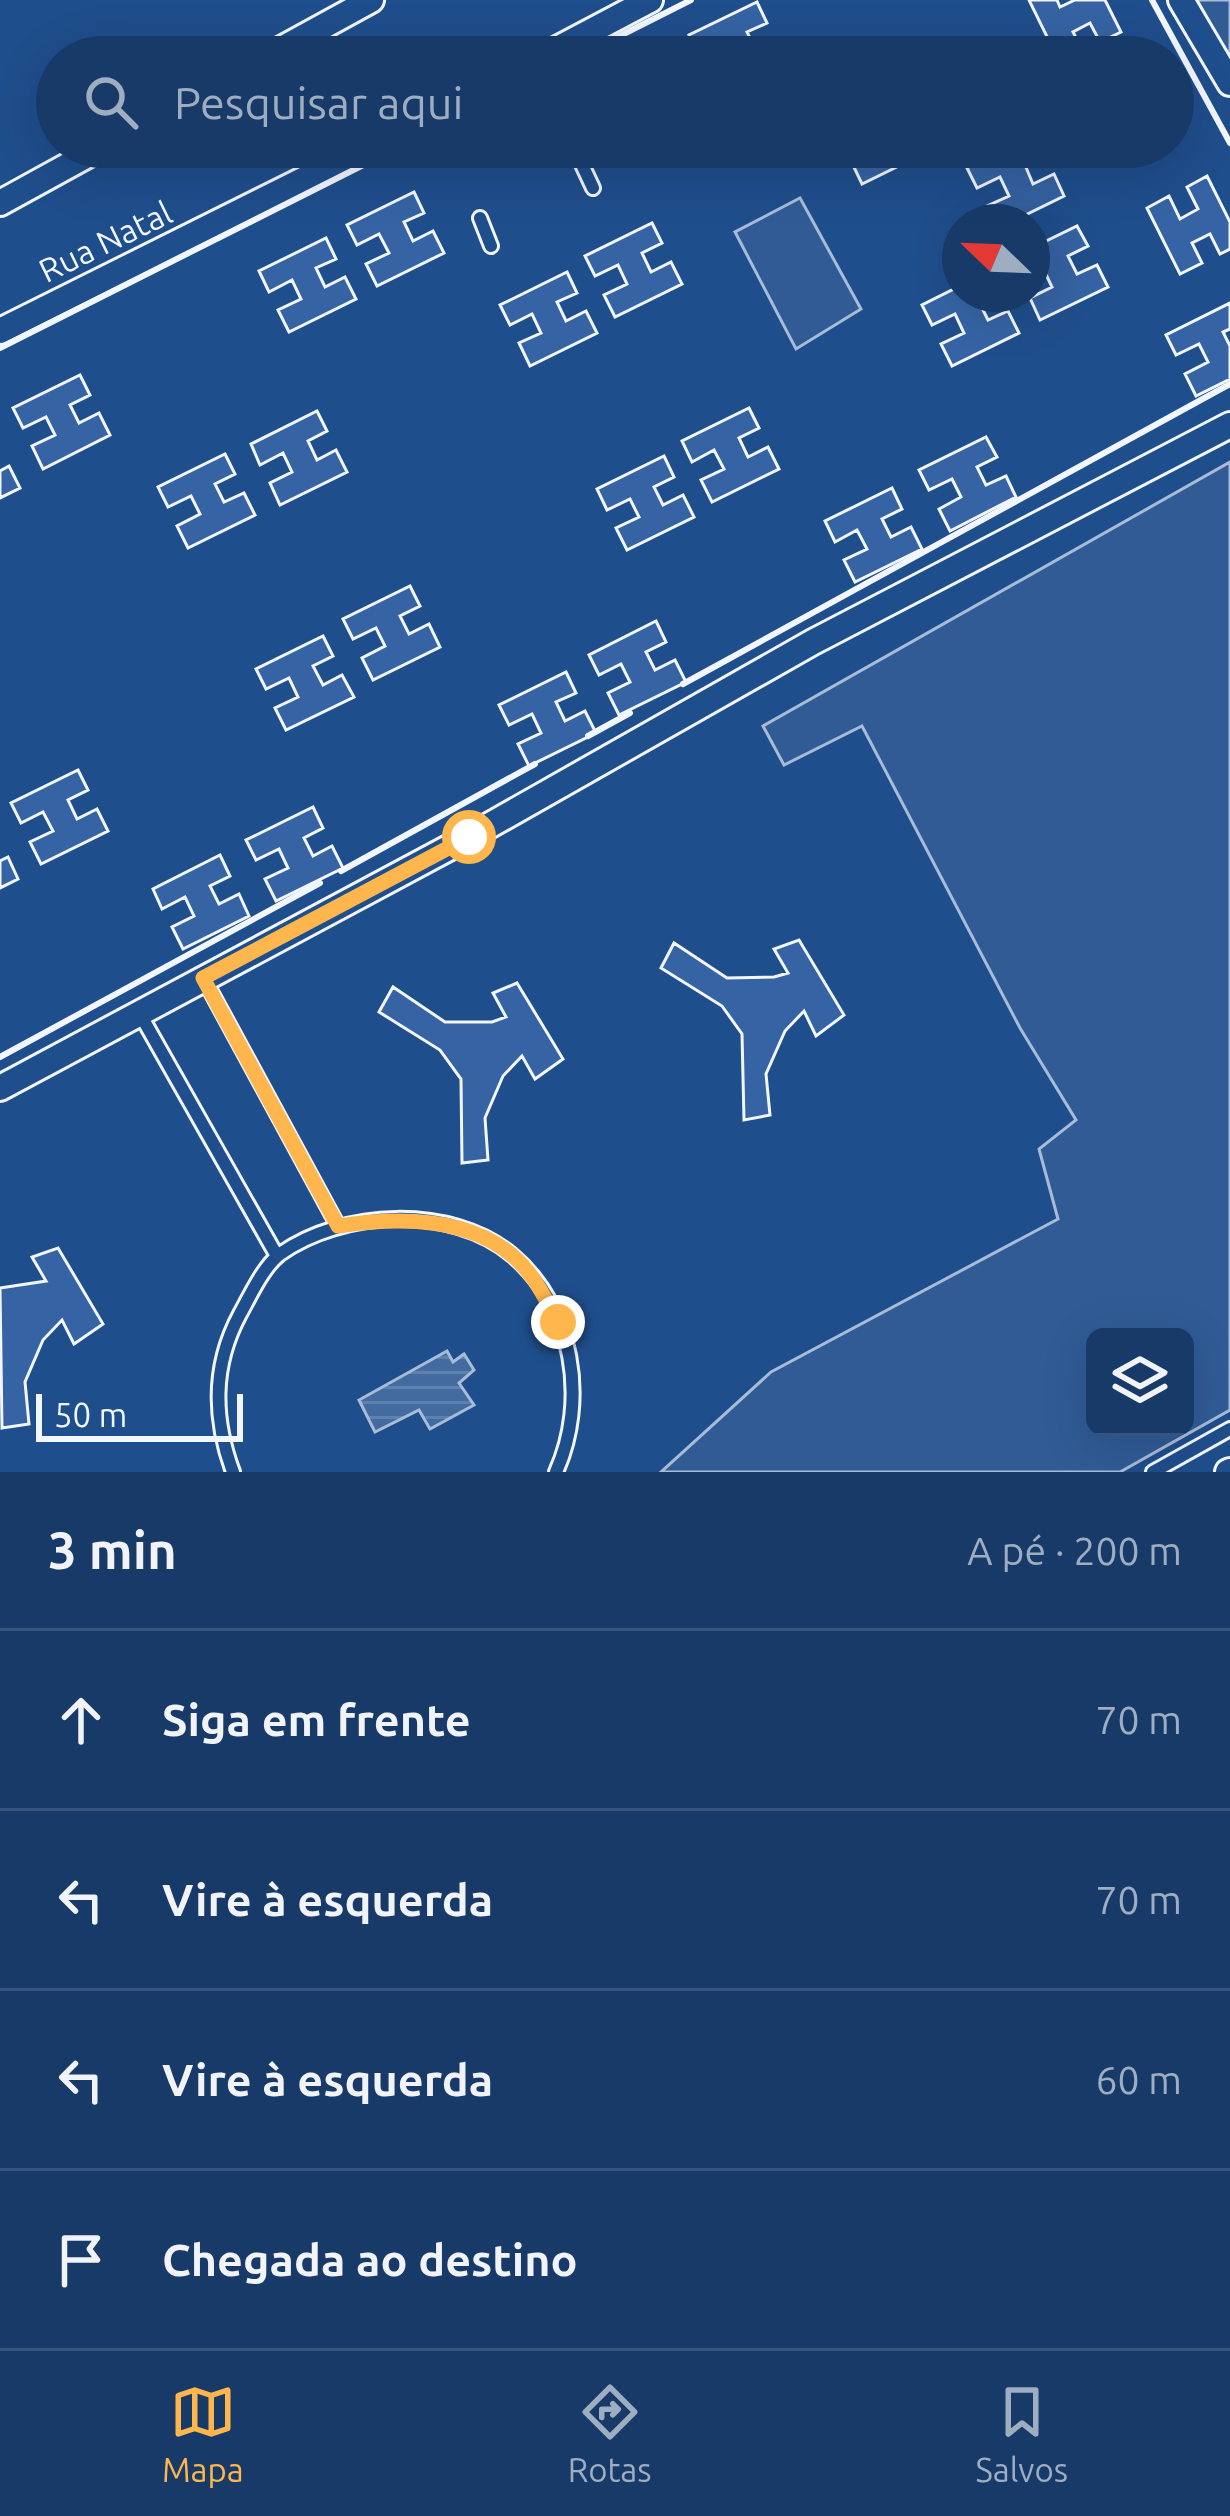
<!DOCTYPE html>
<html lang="pt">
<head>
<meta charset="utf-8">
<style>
	:root { --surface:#173a69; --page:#244571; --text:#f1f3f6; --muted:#9eadc0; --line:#36547d; --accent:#ffb74d }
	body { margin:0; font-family:Ubuntu,sans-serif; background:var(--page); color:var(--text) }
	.controls { position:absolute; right:36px; bottom:36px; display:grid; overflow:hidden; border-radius:18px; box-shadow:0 12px 48px #0002 }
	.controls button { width:108px; height:108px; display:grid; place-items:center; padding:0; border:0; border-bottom:3px solid var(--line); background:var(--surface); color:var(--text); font:60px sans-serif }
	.compass { position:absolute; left:942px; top:204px; width:108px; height:108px; border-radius:50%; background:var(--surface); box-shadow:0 12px 48px #0002; rotate:293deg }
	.scale { position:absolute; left:36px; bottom:30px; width:207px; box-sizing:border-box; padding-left:12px; border:6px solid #f2f6ff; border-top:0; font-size:33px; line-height:42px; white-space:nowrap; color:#f2f6ff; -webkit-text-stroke:9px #1f4e8c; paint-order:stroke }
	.stop { position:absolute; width:36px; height:36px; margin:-27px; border:9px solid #ffb74d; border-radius:50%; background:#fff }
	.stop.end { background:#ffb74d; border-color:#fff; box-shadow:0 3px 12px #0008 }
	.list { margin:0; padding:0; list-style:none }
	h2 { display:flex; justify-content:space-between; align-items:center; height:156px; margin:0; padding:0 48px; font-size:51px }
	h2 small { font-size:39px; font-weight:400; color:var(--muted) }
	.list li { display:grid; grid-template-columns:78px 1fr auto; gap:36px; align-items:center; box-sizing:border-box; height:180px; padding:0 48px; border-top:3px solid var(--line) }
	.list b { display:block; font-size:45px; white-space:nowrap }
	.list em { font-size:39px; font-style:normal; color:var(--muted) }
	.icon { flex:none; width:66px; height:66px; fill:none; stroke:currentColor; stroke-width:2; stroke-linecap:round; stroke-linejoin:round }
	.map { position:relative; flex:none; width:1230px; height:1472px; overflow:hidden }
	.search { position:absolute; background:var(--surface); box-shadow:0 12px 48px #0002; left:36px; right:36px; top:36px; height:132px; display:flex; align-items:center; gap:30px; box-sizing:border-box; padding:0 42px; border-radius:66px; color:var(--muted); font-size:45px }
	.sheet { height:876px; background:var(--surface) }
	nav { display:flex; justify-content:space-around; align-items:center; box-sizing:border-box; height:168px; border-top:3px solid var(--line); background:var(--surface); font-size:33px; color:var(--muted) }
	nav a { display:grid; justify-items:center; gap:6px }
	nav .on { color:var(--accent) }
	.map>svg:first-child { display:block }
</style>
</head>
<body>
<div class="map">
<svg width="1230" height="1472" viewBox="0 0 1230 1472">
	<defs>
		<pattern id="water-rules" width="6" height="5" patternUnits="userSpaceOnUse" patternTransform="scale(3)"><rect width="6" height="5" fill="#446ba0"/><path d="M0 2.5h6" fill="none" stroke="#5f81ae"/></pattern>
	</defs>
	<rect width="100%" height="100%" fill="#1f4e8c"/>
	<path fill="#305b95" stroke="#a8bbd7" stroke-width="3" fill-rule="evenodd" d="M 1197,0 L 1230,0 L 1230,60 Z
		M 800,198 L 861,309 L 796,349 L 735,232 Z
		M 1230,462 L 1230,1410 L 1120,1472 L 661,1472 L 771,1372 L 1058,1219 L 1039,1149 L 1076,1120 L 1020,1028 L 862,726 L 784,765 L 763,726 ZM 1185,1337 L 1185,1427 L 1095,1427 L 1095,1337 Z"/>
	<path fill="url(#water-rules)" stroke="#a8bbd7" stroke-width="3" d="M 447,1351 L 453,1362 L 464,1354 L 474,1370 L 459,1383 L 474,1405 L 430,1429 L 419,1410 L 375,1432 L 359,1400 Z"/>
	<path fill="#3563a3" stroke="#f2f6ff" stroke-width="3" d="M 1029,0 L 1057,0 L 1060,7 L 1075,0 L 1105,0 L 1121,32 L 1100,42 L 1090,23 L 1073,32 L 1083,51 L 1072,57 L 1057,57 Z
		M 757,2 L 767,23 L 747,32 L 756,50 L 775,41 L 783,57 L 729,57 L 722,44 L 699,55 L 689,35 Z
		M 872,147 L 927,147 L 929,151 L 862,184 L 851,161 L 874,150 Z
		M 1010,147 L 1040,147 L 1044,155 L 1025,165 L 1033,184 L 1054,174 L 1064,196 L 1011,222 L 994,222 L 987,206 L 1009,196 L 1000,177 L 977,188 L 967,168 Z
		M 1207,176 L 1230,222 L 1230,249 L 1220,254 L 1210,234 L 1192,243 L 1202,263 L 1180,274 L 1147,208 L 1169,196 L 1180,219 L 1198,209 L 1187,187 Z
		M 414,192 L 424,213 L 404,222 L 413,241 L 433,231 L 444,253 L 377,286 L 366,264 L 389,253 L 379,234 L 357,245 L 347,225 Z
		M 652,223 L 662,243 L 642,253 L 651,272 L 671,262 L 682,284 L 615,317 L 604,295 L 627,284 L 618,265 L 595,276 L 585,256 Z
		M 1077,226 L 1088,246 L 1068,256 L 1077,274 L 1097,265 L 1108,287 L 1040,320 L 1030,298 L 1052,287 L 1043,268 L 1032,274 L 1032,248 Z
		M 326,238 L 336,259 L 316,268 L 325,287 L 345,277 L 356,299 L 289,332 L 278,310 L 301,299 L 292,280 L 269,292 L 259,271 Z
		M 567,272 L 577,293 L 557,302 L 566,321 L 586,311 L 597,333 L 530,366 L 519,343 L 541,333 L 532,314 L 510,325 L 500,305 Z
		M 960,286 L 960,294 L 996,294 L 979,302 L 988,320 L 1008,311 L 1019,333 L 952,366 L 941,344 L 964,333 L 955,314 L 932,325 L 922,305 Z
		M 1230,303 L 1230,329 L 1223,332 L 1230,346 L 1230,379 L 1196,396 L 1185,374 L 1208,362 L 1199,344 L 1176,355 L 1166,335 Z
		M 80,375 L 90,395 L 70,405 L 79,423 L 99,413 L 110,435 L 43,469 L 32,446 L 55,435 L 46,417 L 23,428 L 13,408 Z
		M 749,408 L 759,428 L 739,438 L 748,457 L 768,447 L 779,469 L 712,502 L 701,480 L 724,469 L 714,450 L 692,462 L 682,441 Z
		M 317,411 L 327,431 L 308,441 L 317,460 L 336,450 L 347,472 L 280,505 L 270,483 L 292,472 L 283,453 L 260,465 L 251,444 Z
		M 986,437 L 997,457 L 977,467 L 986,485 L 1006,476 L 1016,497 L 950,531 L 939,509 L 961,497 L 952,479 L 929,490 L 919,470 Z
		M 225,454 L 235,474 L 215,484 L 224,502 L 244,493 L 255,515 L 188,548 L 177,526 L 200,514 L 191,496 L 168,507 L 158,487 Z
		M 664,456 L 674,477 L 654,487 L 663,505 L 683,495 L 694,517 L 627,550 L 616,528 L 639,517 L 630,499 L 607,510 L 597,489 Z
		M 9,466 L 20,488 L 0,498 L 0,471 Z
		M 892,488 L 902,509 L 882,519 L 891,537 L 911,527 L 922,549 L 855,582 L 844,560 L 867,549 L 857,530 L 835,542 L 825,521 Z
		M 410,586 L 420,606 L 400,616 L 409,634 L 429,624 L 440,647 L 373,680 L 362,658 L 385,646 L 376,628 L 353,639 L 343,619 Z
		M 656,621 L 666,642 L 646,652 L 655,670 L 675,660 L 686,682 L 619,715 L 608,693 L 630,682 L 621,664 L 599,675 L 589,655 Z
		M 323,636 L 333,656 L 313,666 L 323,685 L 342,675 L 354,697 L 286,730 L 275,708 L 298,697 L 289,678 L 266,689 L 256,669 Z
		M 566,672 L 576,693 L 556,702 L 565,721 L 585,711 L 596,733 L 529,766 L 518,744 L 541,733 L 532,714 L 509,725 L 499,705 Z
		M 78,770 L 88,790 L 68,800 L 77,819 L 97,809 L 108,831 L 41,864 L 30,842 L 53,831 L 43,812 L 21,823 L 11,803 Z
		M 313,807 L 323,828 L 304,838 L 313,856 L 332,846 L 343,868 L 276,901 L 265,879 L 288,868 L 279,849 L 256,860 L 246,840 Z
		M 220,855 L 230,876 L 210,886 L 219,904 L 239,894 L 249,916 L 183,949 L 172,927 L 194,916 L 185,897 L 162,909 L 153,889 Z
		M 8,857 L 18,879 L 0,888 L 0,861 Z
		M 799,940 L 844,1015 L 816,1036 L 804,1011 L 785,1031 L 766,1074 L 770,1115 L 744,1120 L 742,1034 L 722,1006 L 661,968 L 674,943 L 727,978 L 774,977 L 788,973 L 774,949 Z
		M 517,983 L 563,1059 L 535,1079 L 522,1056 L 503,1076 L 485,1118 L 488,1160 L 462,1163 L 461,1079 L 440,1050 L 379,1012 L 393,987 L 445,1022 L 492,1022 L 506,1017 L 493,993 Z
		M 58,1248 L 103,1324 L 74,1344 L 62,1320 L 43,1340 L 25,1382 L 29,1424 L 2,1428 L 0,1288 L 46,1281 L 32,1257 Z"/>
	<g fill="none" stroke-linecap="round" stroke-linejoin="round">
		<g stroke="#f2f6ff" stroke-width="18">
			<path id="lane" d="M 578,156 L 593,188
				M 480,218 L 491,246
				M 204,979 L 338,1226
				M 140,1014 L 277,1256
				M 233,1472 C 213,1418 212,1366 240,1314 C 250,1296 263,1267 280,1254 C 342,1210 451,1204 512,1255 C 574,1307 588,1401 556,1472
				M 1153,1472 L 1230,1429"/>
		</g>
		<g stroke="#f2f6ff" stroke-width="30">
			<path id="street" d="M 1181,0 L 1230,83
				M 267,57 L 371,0
				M 542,57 L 650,0
				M 0,203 L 102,147
				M 0,331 L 369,147
				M 0,1088 L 469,837 L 813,642 L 1230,425
				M 1228,1472 L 1230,1471"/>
		</g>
		<use href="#lane" stroke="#1f4e8c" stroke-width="12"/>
		<use href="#street" stroke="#1f4e8c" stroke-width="24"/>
		<path stroke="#f2f6ff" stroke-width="6" d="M 1152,0 L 1230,143
			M 578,57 L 691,0
			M 0,348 L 399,147
			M 683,684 L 1230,384
			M 588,736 L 630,713
			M 341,871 L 535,764
			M 0,1057 L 320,883"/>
	</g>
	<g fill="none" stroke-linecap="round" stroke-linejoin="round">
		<path stroke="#ffb74d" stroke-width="15" d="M 469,837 L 203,978 L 338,1226 C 403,1216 485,1216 529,1273 C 541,1288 549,1306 558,1322"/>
	</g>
	<g text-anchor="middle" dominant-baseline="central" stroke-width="9" stroke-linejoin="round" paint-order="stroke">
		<g font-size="33" fill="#f2f6ff" stroke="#1f4e8c">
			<text transform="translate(105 241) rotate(-26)">Rua Natal</text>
		</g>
	</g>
</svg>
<div class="controls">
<button><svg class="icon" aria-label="layers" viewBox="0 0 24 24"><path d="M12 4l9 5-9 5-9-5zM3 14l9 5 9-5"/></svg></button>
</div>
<svg class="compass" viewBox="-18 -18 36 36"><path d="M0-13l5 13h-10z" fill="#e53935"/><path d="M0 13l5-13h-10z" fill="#9eadc0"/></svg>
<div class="scale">50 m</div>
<div class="stop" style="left:469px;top:837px"></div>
<div class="stop end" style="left:558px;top:1322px"></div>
<div class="search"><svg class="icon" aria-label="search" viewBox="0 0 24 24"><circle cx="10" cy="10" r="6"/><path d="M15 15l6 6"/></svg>Pesquisar aqui</div>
</div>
<section class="sheet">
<h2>3 min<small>A pé · 200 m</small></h2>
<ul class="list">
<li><svg class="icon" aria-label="ahead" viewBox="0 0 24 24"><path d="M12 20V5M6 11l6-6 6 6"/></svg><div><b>Siga em frente</b></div><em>70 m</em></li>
<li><svg class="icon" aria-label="left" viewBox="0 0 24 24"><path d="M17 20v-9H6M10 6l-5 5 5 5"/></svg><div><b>Vire à esquerda</b></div><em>70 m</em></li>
<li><svg class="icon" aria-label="left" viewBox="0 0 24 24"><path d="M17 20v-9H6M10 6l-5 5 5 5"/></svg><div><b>Vire à esquerda</b></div><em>60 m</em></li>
<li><svg class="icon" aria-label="arrive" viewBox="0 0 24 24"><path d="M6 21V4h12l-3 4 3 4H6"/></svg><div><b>Chegada ao destino</b></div></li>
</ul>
</section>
<nav>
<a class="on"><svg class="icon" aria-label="map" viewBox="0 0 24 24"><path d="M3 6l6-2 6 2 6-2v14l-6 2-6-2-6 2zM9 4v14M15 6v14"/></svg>Mapa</a>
<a><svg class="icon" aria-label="directions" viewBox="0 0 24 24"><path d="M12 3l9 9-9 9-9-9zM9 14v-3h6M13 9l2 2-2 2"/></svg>Rotas</a>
<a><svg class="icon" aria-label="saved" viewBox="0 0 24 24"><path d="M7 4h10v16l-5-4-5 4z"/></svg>Salvos</a>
</nav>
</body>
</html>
